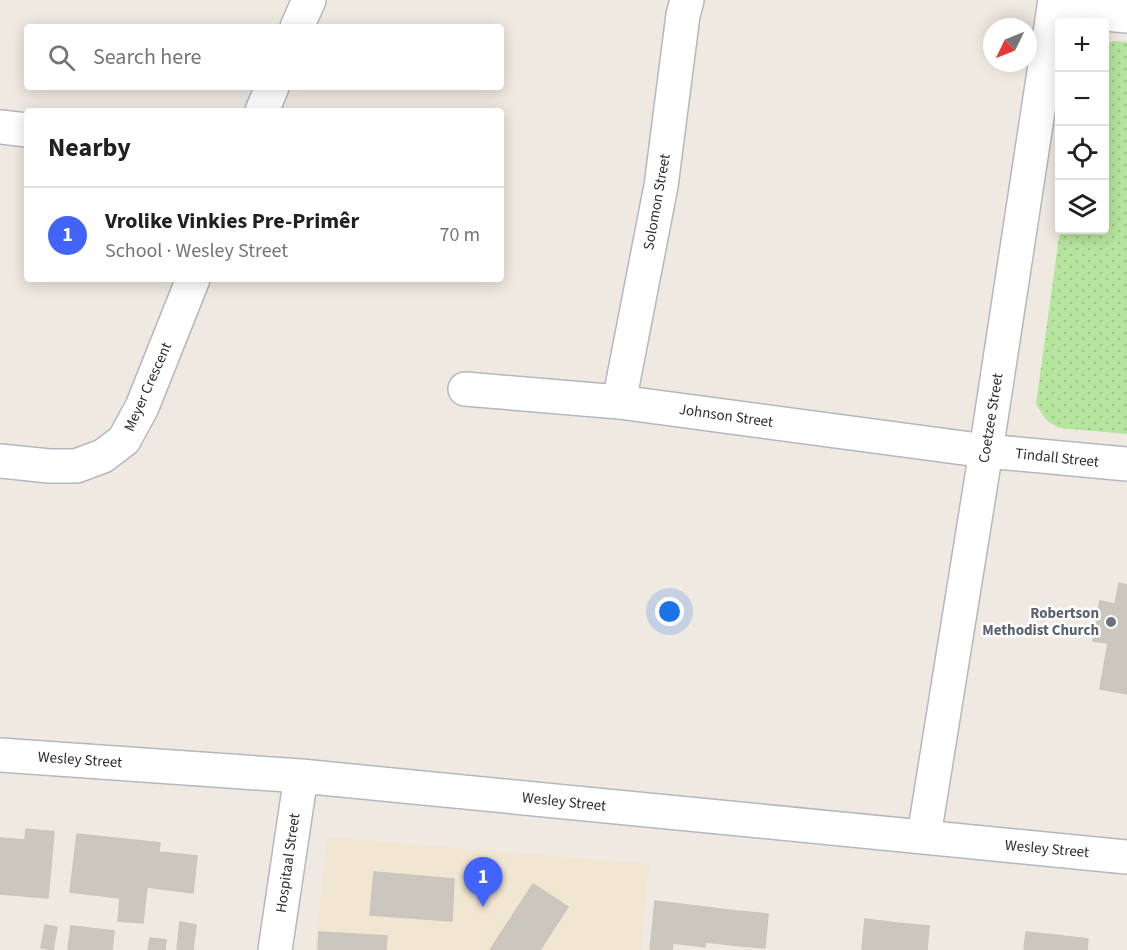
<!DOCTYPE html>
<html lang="en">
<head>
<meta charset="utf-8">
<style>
	:root { --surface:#fff; --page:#f6f6f6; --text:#202124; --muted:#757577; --line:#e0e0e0; --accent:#4264fb }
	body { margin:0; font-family:"Source Sans 3",sans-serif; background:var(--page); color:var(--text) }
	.controls { position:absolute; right:18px; top:18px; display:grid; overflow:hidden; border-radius:6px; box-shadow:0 3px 15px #0003 }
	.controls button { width:54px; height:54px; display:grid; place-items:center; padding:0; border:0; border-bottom:2px solid var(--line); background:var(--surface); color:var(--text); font:30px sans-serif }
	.compass { position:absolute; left:983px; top:18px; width:54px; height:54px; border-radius:50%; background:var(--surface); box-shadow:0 3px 15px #0003; rotate:227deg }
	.you { position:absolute; left:670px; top:612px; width:21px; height:21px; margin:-15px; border:4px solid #fff; border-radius:50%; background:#1a73e8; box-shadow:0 0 0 9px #1a73e833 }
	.badge { display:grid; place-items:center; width:39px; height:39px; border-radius:50%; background:var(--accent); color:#fff; font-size:20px; font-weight:700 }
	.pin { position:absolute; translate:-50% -50px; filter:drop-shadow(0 2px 3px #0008) }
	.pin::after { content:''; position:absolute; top:32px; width:21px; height:18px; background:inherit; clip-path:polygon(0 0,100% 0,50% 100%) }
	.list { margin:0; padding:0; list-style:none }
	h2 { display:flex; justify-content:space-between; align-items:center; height:78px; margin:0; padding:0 24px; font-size:26px }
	h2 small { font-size:20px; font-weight:400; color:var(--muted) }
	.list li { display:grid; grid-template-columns:39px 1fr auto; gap:18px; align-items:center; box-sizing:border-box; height:96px; padding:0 24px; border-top:2px solid var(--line) }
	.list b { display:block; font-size:22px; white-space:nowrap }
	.list p { margin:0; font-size:20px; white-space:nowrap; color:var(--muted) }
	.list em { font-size:20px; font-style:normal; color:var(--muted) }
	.icon { flex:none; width:33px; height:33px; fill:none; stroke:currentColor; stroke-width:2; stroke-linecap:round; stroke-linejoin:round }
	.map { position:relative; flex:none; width:1127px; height:950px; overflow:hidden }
	.search { position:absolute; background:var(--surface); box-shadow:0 3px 15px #0003; left:24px; top:24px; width:480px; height:66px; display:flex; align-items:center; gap:15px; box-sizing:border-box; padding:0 21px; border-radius:6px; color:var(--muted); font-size:22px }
	.panel { position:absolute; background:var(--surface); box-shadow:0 3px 15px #0003; left:24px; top:108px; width:480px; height:174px; border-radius:6px }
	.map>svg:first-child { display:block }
</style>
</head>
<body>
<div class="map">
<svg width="1127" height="950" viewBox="0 0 1127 950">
	<defs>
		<pattern id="park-dots" width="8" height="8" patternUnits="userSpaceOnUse" patternTransform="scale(1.5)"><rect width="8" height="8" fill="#b6e59e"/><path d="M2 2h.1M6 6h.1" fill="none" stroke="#9dc588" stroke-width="1.8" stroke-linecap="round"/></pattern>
	</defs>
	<rect width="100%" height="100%" fill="#efe9e1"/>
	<path fill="#f0e6d1" d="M 327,837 L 649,864 L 641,950 L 315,950 Z"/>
	<path fill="url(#park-dots)" d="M 1113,41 L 1127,42 L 1127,434 L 1059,428 L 1046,420 L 1036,404 L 1060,230 L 1104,230 L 1104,45 Z"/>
	<path fill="#cbc7bf" stroke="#cbc5ba" stroke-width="1.5" d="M 1119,583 L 1127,585 L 1127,694 L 1100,689 L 1108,643 L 1093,641 L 1100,601 L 1115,604 Z
		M 26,829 L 54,832 L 48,898 L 0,894 L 0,838 L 25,840 Z
		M 77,834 L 160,843 L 155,888 L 147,887 L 143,923 L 118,921 L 120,898 L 70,892 Z
		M 159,852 L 197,856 L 193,893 L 155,888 Z
		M 374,872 L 454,879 L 452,921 L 370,915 Z
		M 533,884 L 568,907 L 540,950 L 490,950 Z
		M 655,901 L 736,911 L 732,945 L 705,942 L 705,947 L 673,943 L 672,950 L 650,950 Z
		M 736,911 L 768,914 L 765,948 L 732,945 Z
		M 865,919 L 896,923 L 893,950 L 862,950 Z
		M 180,922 L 196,925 L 193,950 L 177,950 Z
		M 896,923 L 929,926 L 927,950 L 893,950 Z
		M 45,925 L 57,927 L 53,950 L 41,948 Z
		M 71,926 L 114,931 L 112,950 L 68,950 Z
		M 319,932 L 387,936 L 386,950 L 318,950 Z
		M 1026,932 L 1054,935 L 1053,950 L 1024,950 Z
		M 1054,935 L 1088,939 L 1087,950 L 1053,950 Z
		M 150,938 L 166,940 L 165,950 L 148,950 Z"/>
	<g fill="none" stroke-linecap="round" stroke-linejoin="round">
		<g stroke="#b4b7c1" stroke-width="36">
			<path id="minor" d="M 1054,9 L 1127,16
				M 297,27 L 309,0
				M 262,111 L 272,87
				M 0,127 L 27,130
				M 465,389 L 619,402 L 986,451 L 1127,464
				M 619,402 L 661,186 L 683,15 L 687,0
				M 0,461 L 49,466 L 76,466 L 103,456 L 124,440 L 142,407 L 193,279
				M 0,755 L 301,776 L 1127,857
				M 924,836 L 986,451 L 1055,0
				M 275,950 L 301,776"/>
		</g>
		<use href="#minor" stroke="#fff" stroke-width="33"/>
	</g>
	<circle fill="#6b7280" stroke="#fff" stroke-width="2" cx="1111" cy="622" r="6"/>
	<g text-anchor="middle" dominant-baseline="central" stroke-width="5" stroke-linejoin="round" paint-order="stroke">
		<g font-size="15" fill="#2e2e2e" stroke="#fff">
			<text transform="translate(657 202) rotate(-80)">Solomon Street</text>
			<text transform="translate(148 387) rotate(-66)">Meyer Crescent</text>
			<text transform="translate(726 416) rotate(8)">Johnson Street</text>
			<text transform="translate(991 418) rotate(-81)">Coetzee Street</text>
			<text transform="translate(1057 458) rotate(6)">Tindall Street</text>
			<text transform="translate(80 760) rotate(4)">Wesley Street</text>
			<text transform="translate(564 802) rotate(6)">Wesley Street</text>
			<text transform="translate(1047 849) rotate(5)">Wesley Street</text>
			<text transform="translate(288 863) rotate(-82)">Hospitaal Street</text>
		</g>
		<g font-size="15" font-weight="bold" fill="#5b616d" stroke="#fff" text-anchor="end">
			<text x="1099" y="613">Robertson<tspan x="1099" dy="17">Methodist Church</tspan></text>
		</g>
	</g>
</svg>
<div class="controls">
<button>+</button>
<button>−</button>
<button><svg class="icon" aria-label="locate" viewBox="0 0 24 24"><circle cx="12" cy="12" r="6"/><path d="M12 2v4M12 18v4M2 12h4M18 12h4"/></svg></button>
<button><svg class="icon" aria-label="layers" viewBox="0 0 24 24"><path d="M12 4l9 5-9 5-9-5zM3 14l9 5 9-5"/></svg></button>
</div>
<svg class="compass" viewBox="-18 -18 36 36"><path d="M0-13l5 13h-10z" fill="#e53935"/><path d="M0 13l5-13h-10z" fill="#757577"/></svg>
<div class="you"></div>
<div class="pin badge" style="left:483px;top:907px">1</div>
<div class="search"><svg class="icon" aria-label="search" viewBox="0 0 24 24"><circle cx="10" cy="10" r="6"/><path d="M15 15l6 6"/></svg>Search here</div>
<section class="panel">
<h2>Nearby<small></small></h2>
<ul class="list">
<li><span class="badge">1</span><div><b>Vrolike Vinkies Pre-Primêr</b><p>School · Wesley Street</p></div><em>70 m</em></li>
</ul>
</section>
</div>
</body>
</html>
